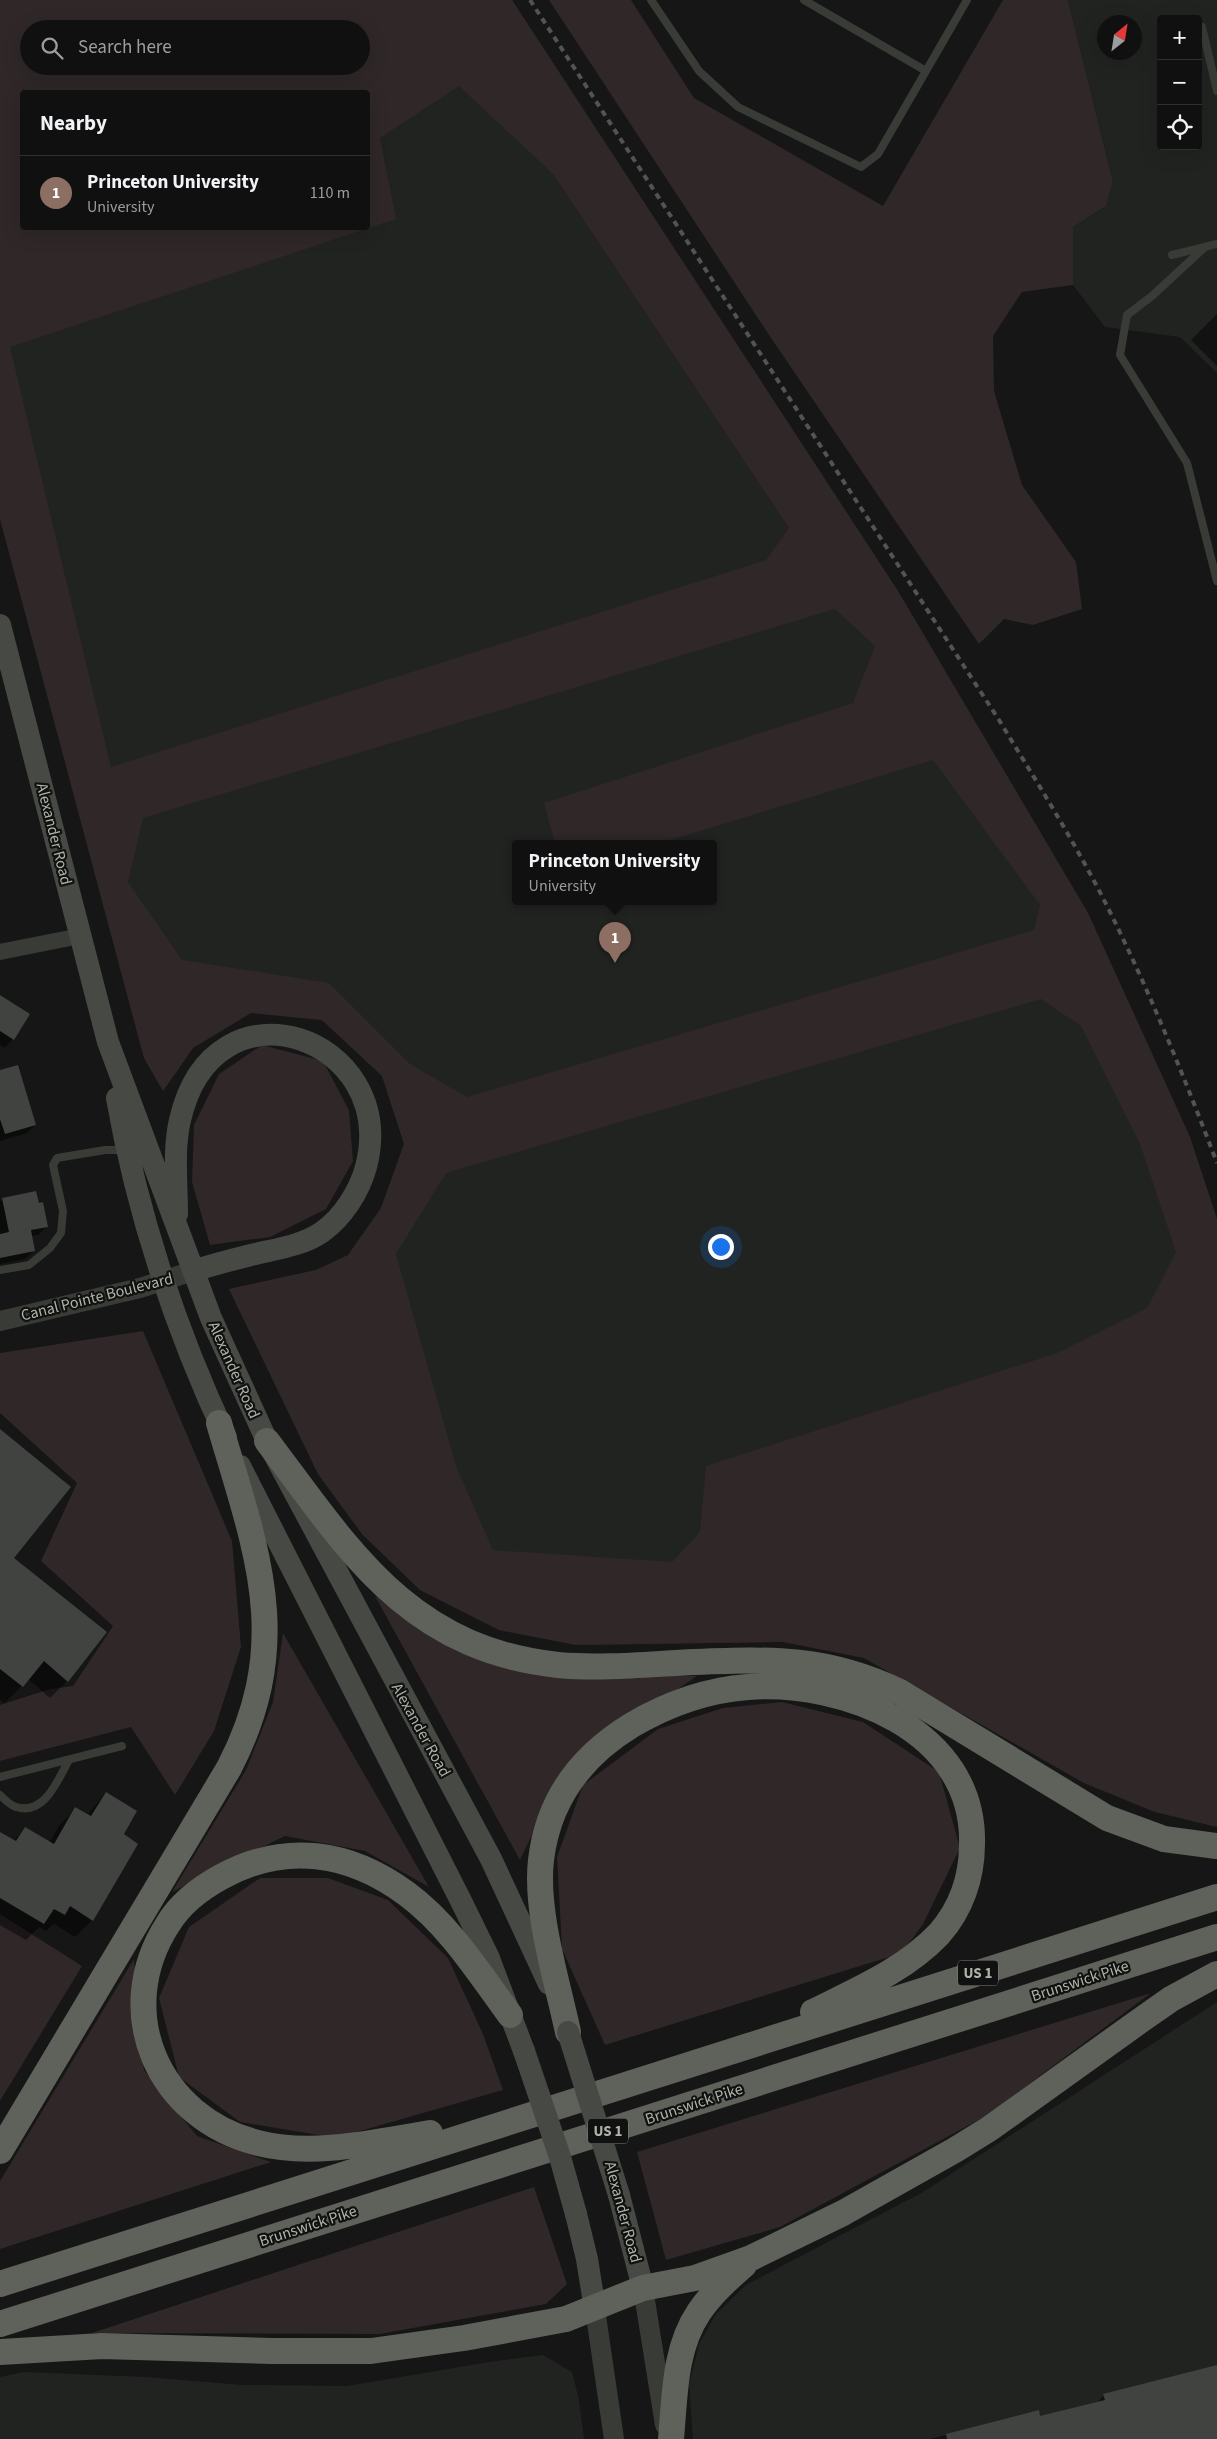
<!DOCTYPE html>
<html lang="en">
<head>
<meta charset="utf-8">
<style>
	:root { --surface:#101010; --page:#191919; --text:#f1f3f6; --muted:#9c9d9f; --line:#303030; --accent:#7c3aed }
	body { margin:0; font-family:"Source Sans 3",sans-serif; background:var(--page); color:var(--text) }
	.controls { position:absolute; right:15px; top:15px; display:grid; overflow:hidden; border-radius:5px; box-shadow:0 5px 20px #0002 }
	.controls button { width:45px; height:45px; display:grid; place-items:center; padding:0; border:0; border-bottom:1px solid var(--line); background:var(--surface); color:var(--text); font:25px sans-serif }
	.compass { position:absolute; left:1097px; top:15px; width:45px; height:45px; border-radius:50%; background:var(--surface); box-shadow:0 5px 20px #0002; rotate:30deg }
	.you { position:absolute; left:720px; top:1246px; width:18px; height:18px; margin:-12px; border:4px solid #fff; border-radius:50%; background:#1a73e8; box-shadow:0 0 0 8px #1a73e833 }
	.badge { display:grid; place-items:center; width:32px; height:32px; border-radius:50%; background:var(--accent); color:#fff; font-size:16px; font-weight:700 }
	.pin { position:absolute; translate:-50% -41px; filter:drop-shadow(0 1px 2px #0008) }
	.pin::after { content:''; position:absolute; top:26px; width:18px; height:15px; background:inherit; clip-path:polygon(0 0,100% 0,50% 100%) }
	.popup { position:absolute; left:512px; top:840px; width:205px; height:65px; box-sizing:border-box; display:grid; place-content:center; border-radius:5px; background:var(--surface); filter:drop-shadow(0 1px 4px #0005); font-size:16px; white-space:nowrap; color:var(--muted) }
	.popup b { font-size:19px; color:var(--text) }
	.popup::after { content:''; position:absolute; left:50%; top:100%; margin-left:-10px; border:10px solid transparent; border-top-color:var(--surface) }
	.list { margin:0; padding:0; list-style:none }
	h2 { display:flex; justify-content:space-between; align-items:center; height:65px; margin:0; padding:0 20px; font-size:21px }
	h2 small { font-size:16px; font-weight:400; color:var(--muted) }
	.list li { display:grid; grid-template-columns:32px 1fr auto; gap:15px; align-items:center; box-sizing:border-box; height:75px; padding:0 20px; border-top:1px solid var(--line) }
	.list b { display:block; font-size:19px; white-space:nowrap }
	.list p { margin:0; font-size:16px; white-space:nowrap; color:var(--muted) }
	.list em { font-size:16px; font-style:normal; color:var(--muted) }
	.icon { flex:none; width:28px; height:28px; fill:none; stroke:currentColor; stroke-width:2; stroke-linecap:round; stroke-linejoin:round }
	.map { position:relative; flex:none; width:1217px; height:2439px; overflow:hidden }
	.search { position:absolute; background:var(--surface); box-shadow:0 5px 20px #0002; left:20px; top:20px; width:350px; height:55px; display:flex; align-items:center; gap:12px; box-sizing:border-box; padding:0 18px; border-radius:28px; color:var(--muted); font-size:19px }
	.panel { position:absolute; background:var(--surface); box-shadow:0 5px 20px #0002; left:20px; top:90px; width:350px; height:140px; border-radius:5px }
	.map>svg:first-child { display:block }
</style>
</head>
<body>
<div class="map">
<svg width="1217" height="2439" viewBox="0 0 1217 2439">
	<rect width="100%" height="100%" fill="#151615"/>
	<path fill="#212321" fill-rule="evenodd" d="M 0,0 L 512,0 L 898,591 L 1088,913 L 1190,1137 L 1217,1219 L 1217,1827 L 1155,1812 L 1084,1783 L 864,1658 L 783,1642 L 576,1645 L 499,1630 L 420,1590 L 362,1534 L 318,1474 L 229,1289 L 316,1270 L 348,1255 L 381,1208 L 404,1144 L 382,1076 L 322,1020 L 251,1013 L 193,1048 L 163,1091 L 144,1058 L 0,519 ZM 29,29 L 361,29 L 361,66 L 29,66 ZM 22,92 L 368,92 L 368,228 L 22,228 ZM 516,844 L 714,844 L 714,902 L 516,902 Z
		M 1068,0 L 1217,0 L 1217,373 L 1180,337 L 1105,327 L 1073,285 L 1073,227 L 1106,206 L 1113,182 ZM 1161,19 L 1198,19 L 1198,146 L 1161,146 ZM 1104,22 L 1134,22 L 1134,52 L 1104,52 Z
		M 1217,2002 L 1217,2439 L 693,2439 L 689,2385 L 699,2344 L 716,2314 L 746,2285 L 923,2192 Z
		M 543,2355 L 572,2372 L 579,2400 L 584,2439 L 0,2439 L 0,2377 L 24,2372 L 146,2377 L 242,2385 L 347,2386 L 489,2362 Z"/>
	<path fill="#2f2728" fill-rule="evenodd" d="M 0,0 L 512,0 L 898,591 L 1088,913 L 1190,1137 L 1217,1219 L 1217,1827 L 1155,1812 L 1084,1783 L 864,1658 L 783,1642 L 576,1645 L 499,1630 L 420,1590 L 362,1534 L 318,1474 L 229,1289 L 316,1270 L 348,1255 L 381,1208 L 404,1144 L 382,1076 L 322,1020 L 251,1013 L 193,1048 L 163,1091 L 144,1058 L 0,519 ZM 29,29 L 361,29 L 361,66 L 29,66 ZM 459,86 L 553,174 L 789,528 L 766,560 L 111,767 L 10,347 L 396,219 L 380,138 ZM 22,92 L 368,92 L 368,228 L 22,228 ZM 835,609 L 875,646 L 853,703 L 544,803 L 555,844 L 657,844 L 933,760 L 1040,905 L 1034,930 L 467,1097 L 410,1064 L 329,983 L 182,960 L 128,882 L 143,818 ZM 1041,999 L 1081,1026 L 1140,1144 L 1176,1252 L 1147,1308 L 1057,1353 L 706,1466 L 700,1532 L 672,1562 L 493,1550 L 456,1466 L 396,1254 L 446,1173 Z
		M 549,0 L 631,0 L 694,98 L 883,206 L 1003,0 L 1068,0 L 1113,182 L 1106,206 L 1073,227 L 1073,285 L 1022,292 L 993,336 L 994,391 L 1022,485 L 1076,562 L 1082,609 L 1033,625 L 1004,619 L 979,644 L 769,335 Z
		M 262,1045 L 323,1061 L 349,1110 L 353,1161 L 326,1209 L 270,1237 L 210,1245 L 192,1182 L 194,1125 L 219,1074 Z
		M 143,1331 L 232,1541 L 241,1647 L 214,1731 L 175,1795 L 131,1727 L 0,1761 L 0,1705 L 50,1689 L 73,1686 L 113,1626 L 41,1561 L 77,1483 L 0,1413 L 0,1353 Z
		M 375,1596 L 521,1672 L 697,1676 L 565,1767 L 520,1860 Z
		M 283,1633 L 429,1887 L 365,1851 L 285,1836 L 172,1892 L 246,1770 L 273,1702 Z
		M 782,1702 L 863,1722 L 939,1772 L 960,1848 L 923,1924 L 902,1953 L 605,2045 L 562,1949 L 557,1857 L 583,1785 L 658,1729 L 723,1708 Z
		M 260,1878 L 328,1878 L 388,1900 L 448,1958 L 483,2034 L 503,2090 L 336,2138 L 240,2122 L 179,2077 L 159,1998 L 189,1927 Z
		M 0,1914 L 82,1966 L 0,2101 Z
		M 134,1959 L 144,2070 L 197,2136 L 271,2162 L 0,2249 L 0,2181 Z
		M 1151,1993 L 986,2116 L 780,2227 L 666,2260 L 637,2152 Z
		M 534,2187 L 567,2284 L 546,2304 L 380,2334 L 92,2333 Z"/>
	<path fill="#0007" d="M 1217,314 L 1217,366 L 1191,340 Z
		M 0,996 L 29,1014 L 13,1039 L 5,1048 L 0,1045 Z
		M 0,1071 L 35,1125 L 27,1133 L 0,1141 Z
		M 35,1192 L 47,1226 L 38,1235 L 31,1236 L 34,1250 L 25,1259 L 0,1264 L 0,1201 Z
		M 0,1430 L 13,1558 L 105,1632 L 67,1681 L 50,1698 L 28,1679 L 5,1703 L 0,1700 Z
		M 106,1793 L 122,1835 L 92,1920 L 75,1937 L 54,1924 L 46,1931 L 39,1927 L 26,1940 L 0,1925 L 0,1840 L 13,1841 L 25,1829 L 49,1843 L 59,1826 L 76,1809 L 87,1815 Z
		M 1217,2366 L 1217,2439 L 930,2439 L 1038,2412 L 1040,2418 L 1096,2404 L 1104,2395 Z"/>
	<path fill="#40433f" d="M 0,995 L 30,1014 L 14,1040 L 0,1031 Z
		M 18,1065 L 36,1125 L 5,1134 L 0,1119 L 0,1070 Z
		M 36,1191 L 39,1203 L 43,1202 L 48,1227 L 31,1230 L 35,1251 L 0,1258 L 0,1234 L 9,1232 L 2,1198 Z
		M 0,1429 L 71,1487 L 14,1558 L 107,1632 L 68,1682 L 44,1661 L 23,1687 L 0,1669 Z
		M 106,1792 L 137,1811 L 124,1834 L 138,1844 L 93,1921 L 70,1906 L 65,1915 L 54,1909 L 44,1924 L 0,1898 L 0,1832 L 16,1841 L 25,1827 L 54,1844 L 75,1807 L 91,1816 Z
		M 1217,2365 L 1217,2439 L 947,2439 L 946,2434 L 1039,2410 L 1040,2416 L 1105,2400 L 1103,2394 Z"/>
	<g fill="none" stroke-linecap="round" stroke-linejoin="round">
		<path stroke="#383b36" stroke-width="8" d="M 651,0 L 699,71 L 738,107 L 861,167 L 878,154 L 967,0
			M 804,0 L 926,71
			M 1202,27 L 1217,91
			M 1205,247 L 1152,296 L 1127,315 L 1120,355 L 1187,463 L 1217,581
			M 1172,255 L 1217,244
			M 0,1270 L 29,1265 L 50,1248 L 61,1233 L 63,1211 L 53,1165 L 57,1158 L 105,1150 L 125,1150
			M 0,1777 L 122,1746
			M 0,1795 C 4,1799 11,1806 16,1807 C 45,1816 58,1779 69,1760"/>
		<path stroke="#383b36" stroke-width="16" d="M 0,952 L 80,936"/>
		<path stroke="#383b36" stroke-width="20" d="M 0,1321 L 140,1288 L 193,1271
			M 643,2288 L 665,2425
			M 595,2309 L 614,2439"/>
		<path stroke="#474a44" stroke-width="22" d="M 0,625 L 108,1042 L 211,1318 L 267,1441 L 491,1859 L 549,1984
			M 117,1098 C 137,1213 176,1331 226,1437
			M 177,1214 C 177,1183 173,1150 180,1120 C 214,971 400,1037 366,1167 C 359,1192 343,1217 322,1232 C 302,1246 275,1249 251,1255 C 231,1260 212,1265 193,1271
			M 240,1466 L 461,1901 L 488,1956 L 524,2051
			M 619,2195 L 643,2288
			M 576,2214 L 587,2259 L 595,2309"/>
		<path stroke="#5e625a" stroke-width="26" d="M 267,1441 C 349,1550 408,1649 558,1665 C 603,1669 649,1664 694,1662 C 772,1659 827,1657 900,1692 L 1107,1818 L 1164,1839 L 1217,1846
			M 568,2032 C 557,1980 535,1912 541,1860 C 548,1800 581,1756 632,1725 C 666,1705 707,1690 748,1687 C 844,1680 975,1730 972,1844 C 972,1877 961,1909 939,1934 C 905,1970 857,1990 813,2012
			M 430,2133 C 375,2142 313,2157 258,2143 C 158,2118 111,2012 168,1924 C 180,1904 201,1888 221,1877 C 285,1842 349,1851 407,1894 C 450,1926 479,1973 510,2015
			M 0,2151 L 229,1768 C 295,1641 256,1550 219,1423
			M 0,2284 L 1217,1897
			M 0,2324 L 1217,1937
			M 0,2352 L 102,2346 L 272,2351 L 371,2351 L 464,2338 L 566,2319 L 643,2288 L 695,2278 L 751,2258 L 843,2213 L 955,2150 L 989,2129 L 1141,2020 L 1171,1999 L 1217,1974
			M 671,2439 C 675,2396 674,2349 699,2312 C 711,2294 728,2279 744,2265"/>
		<path stroke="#52554f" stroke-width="4" stroke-dasharray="6 5" stroke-linecap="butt" d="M 530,0 L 999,720 C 1038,784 1078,847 1111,914 C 1151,995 1185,1079 1217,1163"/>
		<path stroke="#474a44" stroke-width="22" d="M 568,2032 L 619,2195
			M 524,2051 L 560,2157 L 576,2214"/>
	</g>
	<g text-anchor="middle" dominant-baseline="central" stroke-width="4.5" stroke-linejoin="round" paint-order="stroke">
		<g fill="#101110" stroke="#7f847a" stroke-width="1">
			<rect x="958" y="1960.5" width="40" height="25" rx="4"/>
			<rect x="588" y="2118.5" width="40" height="25" rx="4"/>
		</g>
		<g font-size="15" font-weight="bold" fill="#aeb5a8">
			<text x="978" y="1973">US 1</text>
			<text x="608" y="2131">US 1</text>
		</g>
		<g font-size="16" fill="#aeb5a8" stroke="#101110">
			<text transform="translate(54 834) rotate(76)">Alexander Road</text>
			<text transform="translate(97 1297) rotate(-14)">Canal Pointe Boulevard</text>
			<text transform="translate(234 1370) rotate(66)">Alexander Road</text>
			<text transform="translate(421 1730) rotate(61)">Alexander Road</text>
			<text transform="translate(1080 1981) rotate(-18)">Brunswick Pike</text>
			<text transform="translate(694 2104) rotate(-18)">Brunswick Pike</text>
			<text transform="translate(623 2212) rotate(75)">Alexander Road</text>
			<text transform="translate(308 2226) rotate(-18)">Brunswick Pike</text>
		</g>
	</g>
</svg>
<div class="controls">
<button>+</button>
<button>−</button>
<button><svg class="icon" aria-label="locate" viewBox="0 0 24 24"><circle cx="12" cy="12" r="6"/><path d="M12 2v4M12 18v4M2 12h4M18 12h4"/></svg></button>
</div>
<svg class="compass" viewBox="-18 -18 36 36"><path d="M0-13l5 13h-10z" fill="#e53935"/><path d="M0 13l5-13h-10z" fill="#9c9d9f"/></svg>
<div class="you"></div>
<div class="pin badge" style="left:615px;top:963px;background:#8d6e63">1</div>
<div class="popup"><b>Princeton University</b>University</div>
<div class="search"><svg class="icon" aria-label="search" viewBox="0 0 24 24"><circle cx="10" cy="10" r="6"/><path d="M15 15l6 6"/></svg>Search here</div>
<section class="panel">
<h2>Nearby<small></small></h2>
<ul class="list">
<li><span class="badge" style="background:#8d6e63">1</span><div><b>Princeton University</b><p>University</p></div><em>110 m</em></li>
</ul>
</section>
</div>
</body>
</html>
